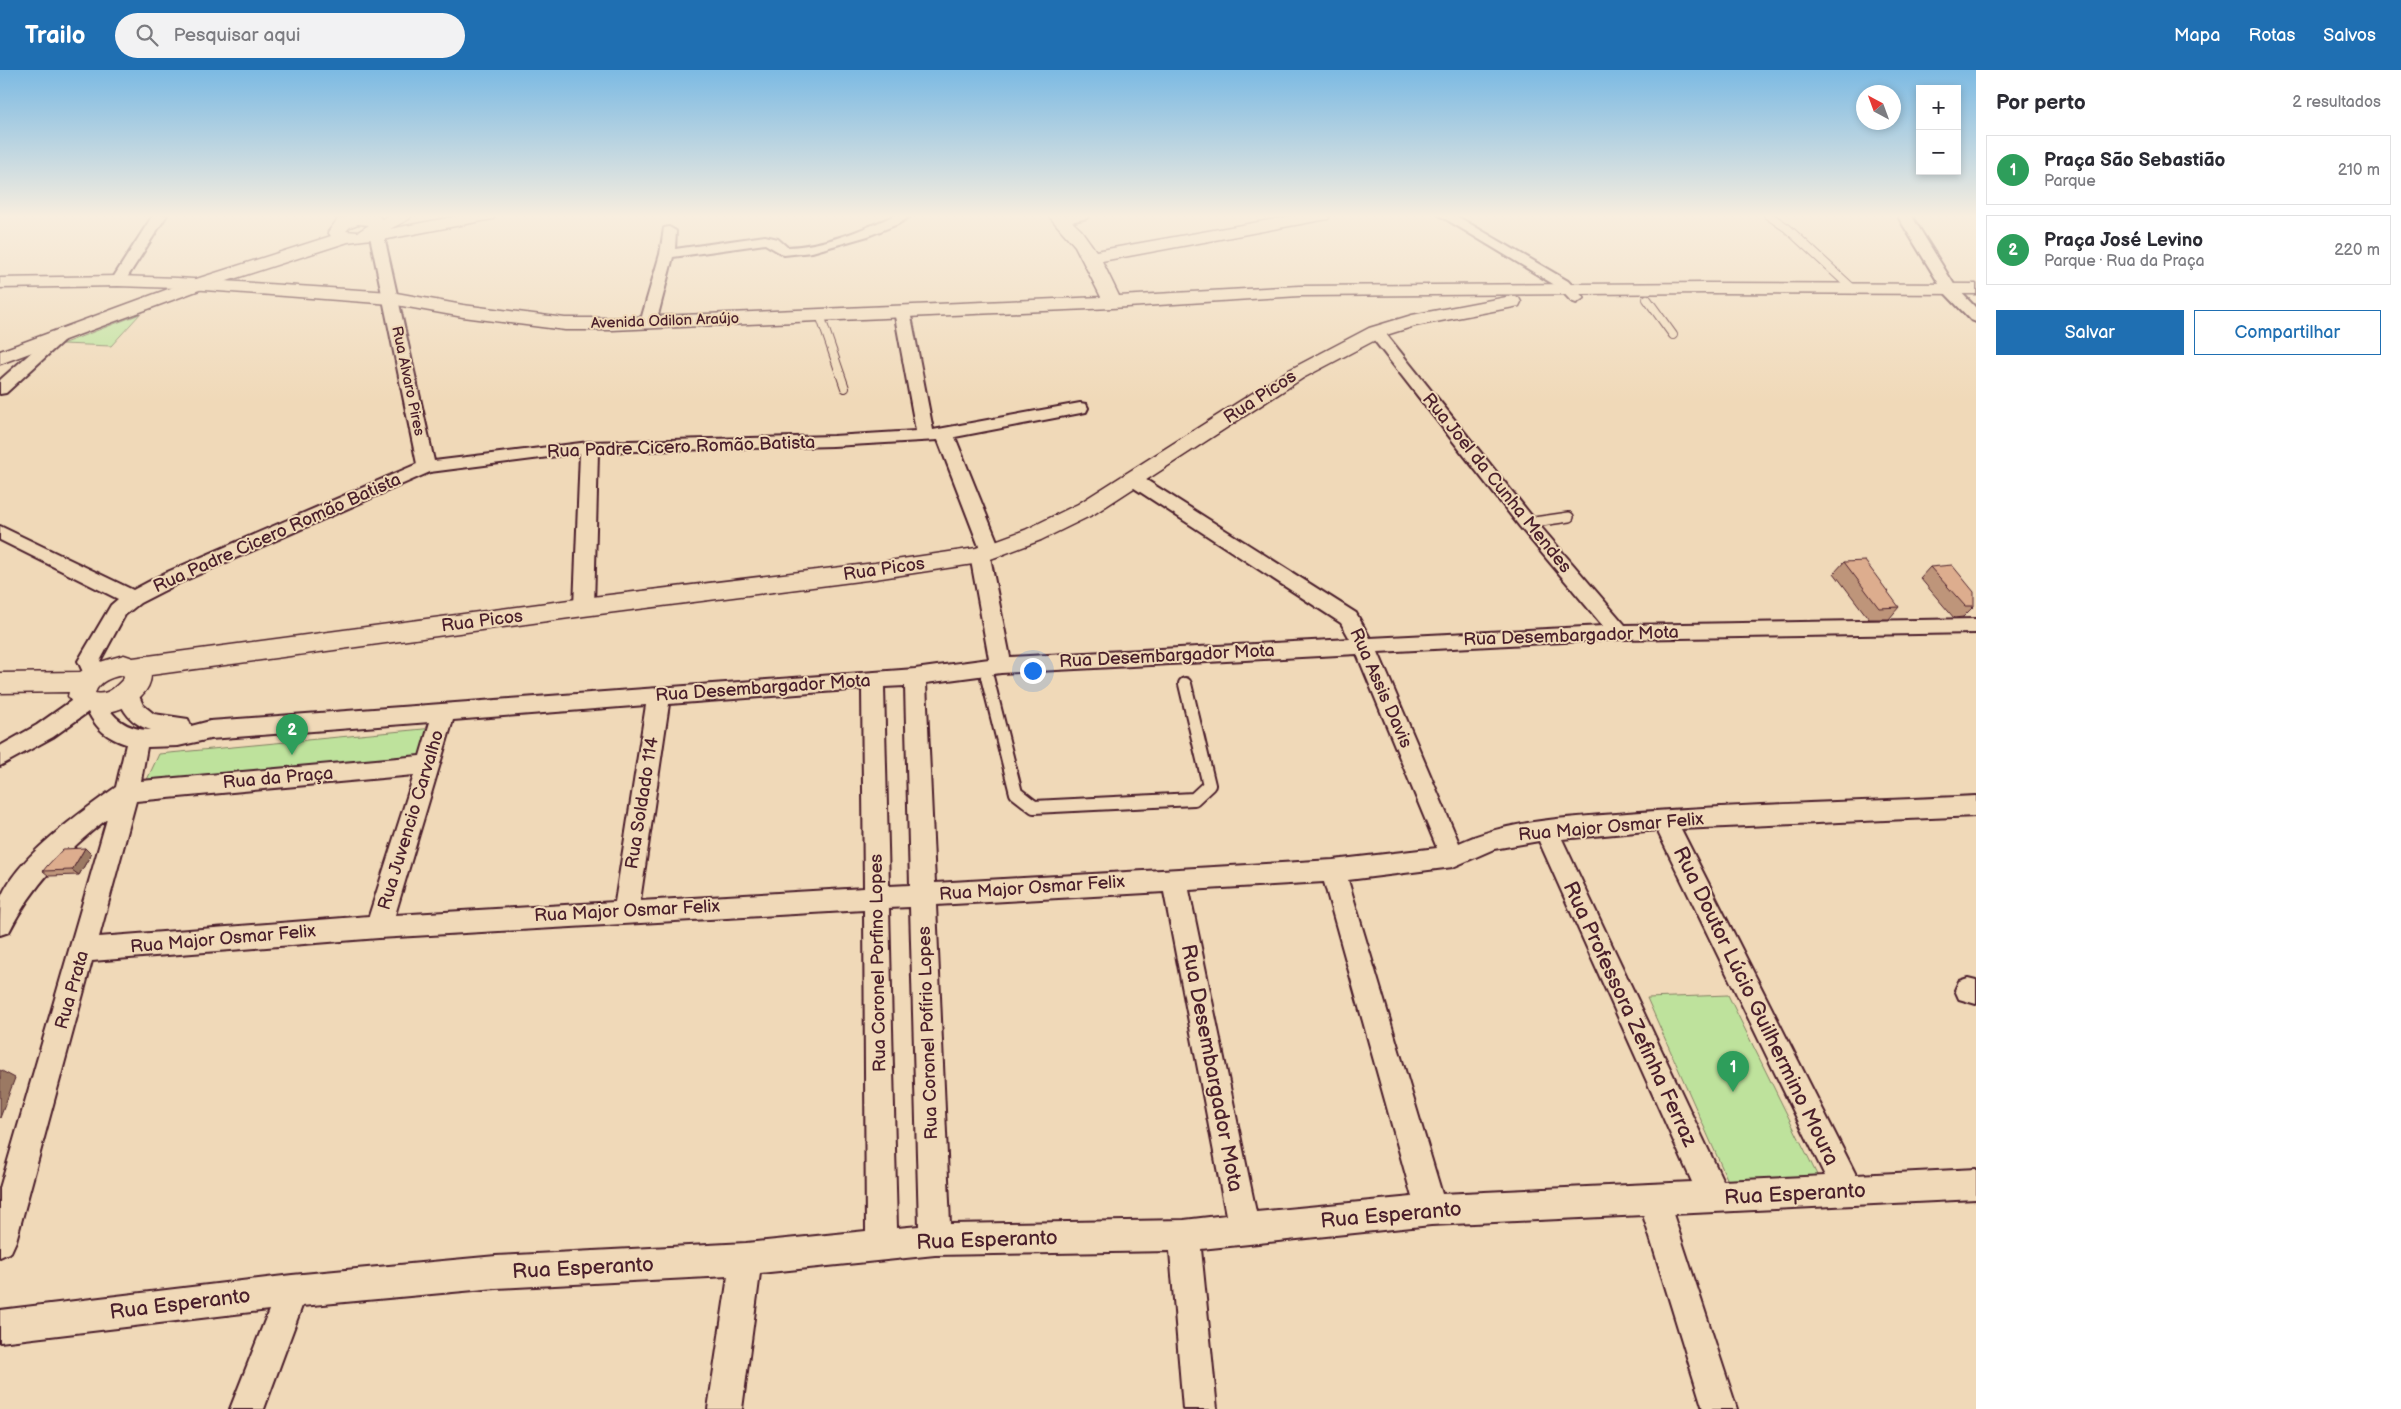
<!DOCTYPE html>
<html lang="pt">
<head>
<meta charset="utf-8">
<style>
	:root { --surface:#fff; --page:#f2f2f3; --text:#2b2b33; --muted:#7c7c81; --line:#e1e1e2; --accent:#1f6fb2 }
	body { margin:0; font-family:"Balsamiq Sans",sans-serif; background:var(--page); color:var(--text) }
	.controls { position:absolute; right:15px; top:15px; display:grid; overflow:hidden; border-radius:0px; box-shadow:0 2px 8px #0003 }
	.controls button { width:45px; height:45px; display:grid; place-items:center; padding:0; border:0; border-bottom:1px solid var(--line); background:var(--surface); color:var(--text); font:25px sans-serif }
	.compass { position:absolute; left:1856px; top:15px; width:45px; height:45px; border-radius:50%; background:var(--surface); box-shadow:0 2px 8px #0003; rotate:319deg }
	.you { position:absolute; left:1032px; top:600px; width:18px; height:18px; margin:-12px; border:4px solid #fff; border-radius:50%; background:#1a73e8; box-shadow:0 0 0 8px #1a73e833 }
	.badge { display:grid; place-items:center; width:32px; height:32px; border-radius:50%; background:var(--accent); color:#fff; font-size:16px; font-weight:700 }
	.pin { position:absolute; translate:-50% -41px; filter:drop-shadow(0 1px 2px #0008) }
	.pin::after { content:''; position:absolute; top:26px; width:18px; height:15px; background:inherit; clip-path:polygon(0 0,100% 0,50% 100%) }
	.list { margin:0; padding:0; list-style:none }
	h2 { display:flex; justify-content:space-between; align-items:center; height:65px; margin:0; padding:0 20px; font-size:21px }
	h2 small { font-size:16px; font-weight:400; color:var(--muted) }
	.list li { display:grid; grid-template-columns:32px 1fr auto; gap:15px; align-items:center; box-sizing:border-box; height:70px; margin:0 10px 10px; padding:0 10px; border:1px solid var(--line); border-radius:0px }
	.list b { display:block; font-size:19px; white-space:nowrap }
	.list p { margin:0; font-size:16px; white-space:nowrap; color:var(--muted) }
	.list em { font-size:16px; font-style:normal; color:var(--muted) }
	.actions { display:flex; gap:10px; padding:15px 20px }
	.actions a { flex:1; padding:11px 0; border:1px solid var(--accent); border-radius:0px; text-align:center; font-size:18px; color:var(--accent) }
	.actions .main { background:var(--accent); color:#fff }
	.icon { flex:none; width:28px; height:28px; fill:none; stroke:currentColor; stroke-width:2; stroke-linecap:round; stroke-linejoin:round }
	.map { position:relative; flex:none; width:1976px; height:1339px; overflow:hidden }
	header { display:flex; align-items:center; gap:30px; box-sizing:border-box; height:70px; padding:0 25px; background:var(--accent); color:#fff }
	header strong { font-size:24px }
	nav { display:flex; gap:28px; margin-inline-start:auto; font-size:18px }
	.search { width:350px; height:45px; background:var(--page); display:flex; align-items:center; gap:12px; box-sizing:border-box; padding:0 18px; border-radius:28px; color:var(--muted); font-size:19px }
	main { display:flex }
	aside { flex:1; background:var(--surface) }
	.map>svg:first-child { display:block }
</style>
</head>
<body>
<header>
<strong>Trailo</strong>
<div class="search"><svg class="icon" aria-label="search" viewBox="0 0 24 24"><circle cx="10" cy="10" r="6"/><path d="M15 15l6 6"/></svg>Pesquisar aqui</div>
<nav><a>Mapa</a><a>Rotas</a><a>Salvos</a></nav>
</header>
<main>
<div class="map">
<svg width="1976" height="1339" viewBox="0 0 1976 1339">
	<rect width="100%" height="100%" fill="#f0d9b8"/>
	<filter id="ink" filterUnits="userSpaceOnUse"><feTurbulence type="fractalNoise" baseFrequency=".02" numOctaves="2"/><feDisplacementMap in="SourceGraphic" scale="10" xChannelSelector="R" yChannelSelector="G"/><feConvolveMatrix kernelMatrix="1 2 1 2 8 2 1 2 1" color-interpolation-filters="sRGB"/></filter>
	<g filter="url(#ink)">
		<path fill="#bee29c" stroke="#848064" d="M 140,244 L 111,276 L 62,274 Z
			M 434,658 L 426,687 L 145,714 L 159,684 Z
			M 1728,925 L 1823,1117 L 1732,1120 L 1647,928 Z"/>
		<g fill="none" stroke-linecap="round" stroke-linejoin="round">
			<g stroke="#4a1f2b" stroke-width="10">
				<path id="lane-far2" d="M 1768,145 L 1787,158 L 1853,219
					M 1647,229 L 1673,265
					M 820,245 L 845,318"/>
			</g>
			<g stroke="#4a1f2b" stroke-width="12">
				<path id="lane-far1" d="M 1527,453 L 1569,447
					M 986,597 L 987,609"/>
			</g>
			<g stroke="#4a1f2b" stroke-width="16">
				<path id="lane" d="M 987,607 L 1016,723 L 1034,737 L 1194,729 L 1209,715 L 1185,614"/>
			</g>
			<g stroke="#4a1f2b" stroke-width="4">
				<path id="street" d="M 153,145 L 167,145 L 123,214 L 113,214 L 111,211 Z
					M 895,145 L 912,145 L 898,154 L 868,166 L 812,182 L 784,185 L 765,174 L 673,187 L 656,253 L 648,258 L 640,253 L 660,184 L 664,158 L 669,157 L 676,161 L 675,179 L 765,166 L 778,169 L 787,177 C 824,176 862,160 895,145 Z
					M 1068,145 L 1089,145 L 1087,148 L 1063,154 L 1056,150 L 1058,147 Z
					M 1439,145 L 1455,145 L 1568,211 L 1584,228 L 1576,233 L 1571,231 L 1558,217 Z
					M 1897,145 L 1911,145 L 1955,216 L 1976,238 L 1976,252 L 1971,250 L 1944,222 Z
					M 377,162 L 384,166 L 434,391 L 589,372 L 833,366 L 916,361 L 894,241 L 902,236 L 910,241 L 933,360 L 1080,333 L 1086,334 L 1088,338 L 1086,342 L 955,367 L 1001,481 L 998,486 L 990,487 L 1010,587 L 1350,569 L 1341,553 L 1128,414 L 1125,410 L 1128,406 L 1140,406 L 1356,543 L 1370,568 L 1603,556 L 1520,457 L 1370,265 L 1368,262 L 1376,257 L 1382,259 L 1534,449 L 1625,555 L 1976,549 L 1976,563 L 1620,569 L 1378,582 L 1459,773 C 1512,749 1570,748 1627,743 C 1743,734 1860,732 1976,726 L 1976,746 L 1681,759 L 1856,1105 L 1976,1099 L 1976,1129 L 1673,1144 L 1737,1339 L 1703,1339 L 1643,1145 L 1431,1155 L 1201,1179 L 1217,1339 L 1183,1339 L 1170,1181 L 935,1185 L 760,1203 L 742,1339 L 708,1339 L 728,1206 L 496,1218 L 302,1236 L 264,1339 L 230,1339 L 269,1240 L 0,1272 L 0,1240 L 292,1205 L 496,1186 L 746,1173 L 866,1161 L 864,840 L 379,868 L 92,891 L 16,1171 L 11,1182 L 0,1187 L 0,1118 L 107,749 C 66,781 33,815 9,862 L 0,865 C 0,854 0,837 1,827 C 19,785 80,743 116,717 L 126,674 C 107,668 97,659 88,642 L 53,667 L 0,696 L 0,676 L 37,655 L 78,626 L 86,624 L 102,628 C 113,648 126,660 151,660 C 131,654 123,642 116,623 L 119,617 L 127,615 L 135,617 L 143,635 L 154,644 L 188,649 L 191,656 L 210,651 L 915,599 L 989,589 L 970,485 L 973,480 L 980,479 L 938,370 L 833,376 L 598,382 L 594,537 L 591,542 L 584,544 L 577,542 L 574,537 L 580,383 L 430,402 L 179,513 L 140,533 L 125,545 L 100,591 L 108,596 L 111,602 L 108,608 L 100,610 L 83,602 L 78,591 L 111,535 L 118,529 L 0,470 L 0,456 L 133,520 L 165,503 L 417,394 L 370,166 ZM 1357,584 L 1437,778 L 1333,790 L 935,813 L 926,613 L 1001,603 ZM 905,616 L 910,815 L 889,816 L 884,617 ZM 862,619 L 864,818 L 640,831 L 669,634 ZM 646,635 L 615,832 L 395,845 L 453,650 ZM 430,652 L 420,686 L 141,711 L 147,677 L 178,676 L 210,669 ZM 414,705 L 369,846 L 99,867 L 136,731 ZM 1657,760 L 1825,1106 L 1723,1111 L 1562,769 ZM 1539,771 L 1692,1112 L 1442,1124 L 1348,810 L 1453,797 L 1494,779 ZM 1324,812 L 1412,1127 L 1256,1142 L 1189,820 ZM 1164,822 L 1226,1145 L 1184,1150 L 950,1154 L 936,835 ZM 910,837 L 919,1156 L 897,1158 L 889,838 Z
					M 58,262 L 66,267 L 64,270 L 6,323 L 0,324 L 0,310 L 52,264 Z
					M 1968,908 L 1976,910 L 1976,934 L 1959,929 L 1955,920 L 1959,911 Z"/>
			</g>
			<g stroke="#4a1f2b" stroke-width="3">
				<path id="secondary" d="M 463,145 L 495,145 L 493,149 L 487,150 L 377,171 L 364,167 L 361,163 L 364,159 L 370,158 L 379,161 Z
					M 1048,145 L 1065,145 L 1081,160 L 1096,181 L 1297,145 L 1330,145 L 1328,149 L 1322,150 L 1102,191 L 1119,226 L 1299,216 L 1707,213 L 1976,214 L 1976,224 L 1707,223 L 1299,226 L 1112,238 L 612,260 L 565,260 L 463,247 L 391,234 L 177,218 L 118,216 L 0,218 L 0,208 L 118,206 L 177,208 L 391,222 L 463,235 L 565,248 L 612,248 L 1101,227 L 1075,176 Z
					M 1512,226 L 1519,228 L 1521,232 L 1519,236 L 1415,256 L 1383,266 L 1303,308 L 1094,444 L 1041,470 L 980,493 L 875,509 L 584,546 L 151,605 C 151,637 86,660 68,626 L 69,622 L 0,623 L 0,603 L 80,602 L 94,594 L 110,589 L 124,585 L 133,588 L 584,528 L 875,493 L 976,478 L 1025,460 L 1078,434 L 1289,300 L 1369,258 L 1412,245 ZM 123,605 L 124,608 C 116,617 107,626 95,623 C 99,611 112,607 123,605 Z"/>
			</g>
			<g stroke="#4a1f2b" stroke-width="3">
				<path id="primary" d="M 353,145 L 377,145 L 382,149 L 391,145 L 411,145 L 409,149 L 371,169 L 348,172 L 202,219 L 0,294 L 0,281 L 190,211 L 331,166 L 328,162 L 338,149 ZM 358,154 L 369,155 L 358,162 L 346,161 L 350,157 Z"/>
			</g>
			<use href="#lane-far2" stroke="#f0d9b8" stroke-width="8"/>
			<use href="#lane-far1" stroke="#f0d9b8" stroke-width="9"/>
			<use href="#lane" stroke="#f0d9b8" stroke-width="12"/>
			<use href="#street" fill="#f0d9b8" fill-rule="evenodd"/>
			<use href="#secondary" fill="#f0d9b8" fill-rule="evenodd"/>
			<use href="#primary" fill="#f0d9b8" fill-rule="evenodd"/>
		</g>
		<path fill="#be957a" stroke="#4a1f2b" d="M 1844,492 L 1899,537 L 1889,549 L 1869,549 L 1834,503 Z
			M 1930,497 L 1974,536 L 1963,547 L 1954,548 L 1920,508 Z
			M 85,778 L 91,784 L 79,805 L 49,806 L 43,801 Z"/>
		<path fill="#9b7963" stroke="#4a1f2b" d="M 85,778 L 91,784 L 79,805 L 72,800 Z
			M 0,1000 L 15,1008 L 0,1048 Z"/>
		<path fill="#ddad8e" stroke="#4a1f2b" d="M 1865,491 L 1899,537 L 1879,538 L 1844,492 Z
			M 1952,495 L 1974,522 L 1974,536 L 1965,536 L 1930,497 Z
			M 85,778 L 72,800 L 43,801 L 47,796 L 63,779 Z"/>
	</g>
	<linearGradient id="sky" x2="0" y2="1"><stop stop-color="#7cbae3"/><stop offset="0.44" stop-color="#f8eedf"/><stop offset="1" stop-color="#f8eedf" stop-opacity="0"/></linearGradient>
	<rect width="1976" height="332" fill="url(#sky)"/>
	<g text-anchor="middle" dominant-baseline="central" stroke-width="4" stroke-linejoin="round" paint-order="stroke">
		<g font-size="15" fill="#4a1f2b" stroke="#f0d9b8">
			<text transform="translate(665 251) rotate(-2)">Avenida Odilon Araújo</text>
			<text transform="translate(408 311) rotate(78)">Rua Alvaro Pires</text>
		</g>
		<g font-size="18" fill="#4a1f2b" stroke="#f0d9b8">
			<text transform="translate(1260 327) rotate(-33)">Rua Picos</text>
			<text transform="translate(681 377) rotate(-2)">Rua Padre Cicero Romão Batista</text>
			<text transform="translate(1497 413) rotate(51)">Rua Joel da Cunha Mendes</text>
			<text transform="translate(277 463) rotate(-24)">Rua Padre Cicero Romão Batista</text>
			<text transform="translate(884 499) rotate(-8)">Rua Picos</text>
			<text transform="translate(482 551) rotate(-7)">Rua Picos</text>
			<text transform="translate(1571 566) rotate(-2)">Rua Desembargador Mota</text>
			<text transform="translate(1167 586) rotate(-3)">Rua Desembargador Mota</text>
			<text transform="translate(763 618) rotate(-4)">Rua Desembargador Mota</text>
			<text transform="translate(1381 618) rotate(66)">Rua Assis Davis</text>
			<text transform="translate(278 708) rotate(-5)">Rua da Praça</text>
			<text transform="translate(642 733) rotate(-81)">Rua Soldado 114</text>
			<text transform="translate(411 750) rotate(-73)">Rua Juvencio Carvalho</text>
			<text transform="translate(1611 757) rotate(-5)">Rua Major Osmar Felix</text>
			<text transform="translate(1032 818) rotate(-4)">Rua Major Osmar Felix</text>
			<text transform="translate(627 841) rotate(-3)">Rua Major Osmar Felix</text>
			<text transform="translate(223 869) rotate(-5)">Rua Major Osmar Felix</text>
			<text transform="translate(878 893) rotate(-91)">Rua Coronel Porfino Lopes</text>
			<text transform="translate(72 920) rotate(-74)">Rua Prata</text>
			<text transform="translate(928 963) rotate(-92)">Rua Coronel Pofírio Lopes</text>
		</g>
		<g font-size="21" fill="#4a1f2b" stroke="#f0d9b8">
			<text transform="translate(1756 936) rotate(64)">Rua Doutor Lúcio Guilhermino Moura</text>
			<text transform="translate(1630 944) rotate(65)">Rua Professora Zefinha Ferraz</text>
			<text transform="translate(1212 998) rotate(79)">Rua Desembargador Mota</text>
			<text transform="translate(1795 1124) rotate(-3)">Rua Esperanto</text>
			<text transform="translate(1391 1145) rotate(-5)">Rua Esperanto</text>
			<text transform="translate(987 1170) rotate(-2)">Rua Esperanto</text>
			<text transform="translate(583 1198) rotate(-3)">Rua Esperanto</text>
			<text transform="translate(180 1234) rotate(-7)">Rua Esperanto</text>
		</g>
	</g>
</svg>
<div class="controls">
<button>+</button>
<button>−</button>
</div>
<svg class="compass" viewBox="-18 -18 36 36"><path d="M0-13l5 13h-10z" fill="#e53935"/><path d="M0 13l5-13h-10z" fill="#7c7c81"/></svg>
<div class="you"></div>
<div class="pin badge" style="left:1733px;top:1022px;background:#2e9e5b">1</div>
<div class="pin badge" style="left:292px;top:685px;background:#2e9e5b">2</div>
</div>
<aside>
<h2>Por perto<small>2 resultados</small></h2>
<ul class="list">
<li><span class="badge" style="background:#2e9e5b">1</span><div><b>Praça São Sebastião</b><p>Parque</p></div><em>210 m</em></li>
<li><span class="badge" style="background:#2e9e5b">2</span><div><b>Praça José Levino</b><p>Parque · Rua da Praça</p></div><em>220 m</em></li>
</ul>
<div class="actions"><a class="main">Salvar</a><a>Compartilhar</a></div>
</aside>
</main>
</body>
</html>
